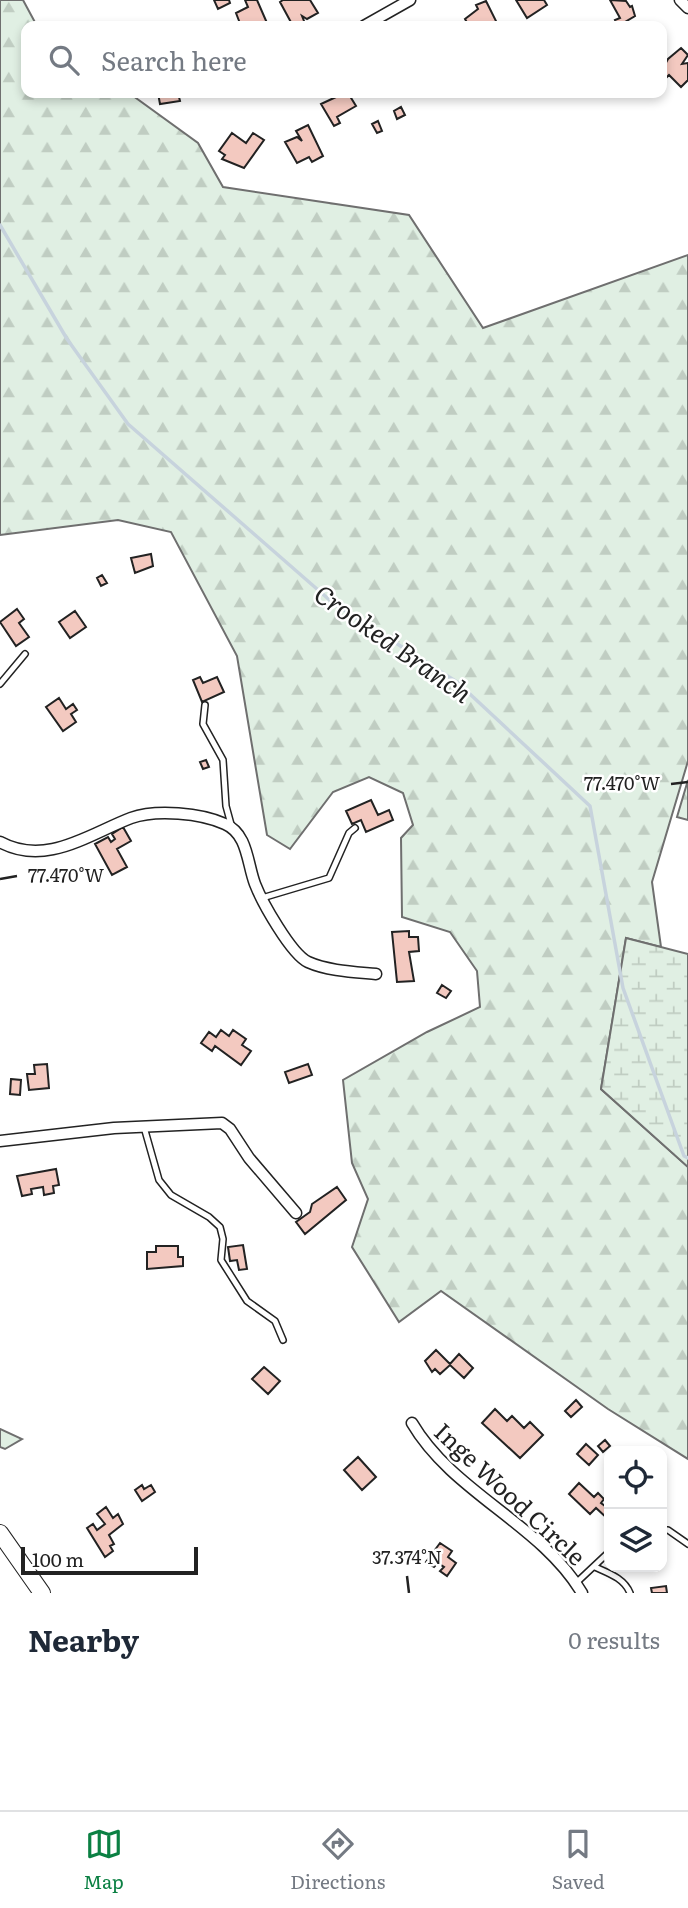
<!DOCTYPE html>
<html lang="en">
<head>
<meta charset="utf-8">
<style>
	:root { --surface:#fff; --page:#f6f6f7; --text:#1f2937; --muted:#747a83; --line:#e0e1e3; --accent:#0b8043 }
	body { margin:0; font-family:Literata,serif; background:var(--page); color:var(--text) }
	.controls { position:absolute; right:21px; bottom:21px; display:grid; overflow:hidden; border-radius:14px; box-shadow:0 4px 10px #0003 }
	.controls button { width:63px; height:63px; display:grid; place-items:center; padding:0; border:0; border-bottom:2px solid var(--line); background:var(--surface); color:var(--text); font:35px sans-serif }
	.scale { position:absolute; left:21px; bottom:18px; width:177px; box-sizing:border-box; padding-left:7px; border:4px solid #222; border-top:0; font-size:19px; line-height:24px; white-space:nowrap; color:#222; -webkit-text-stroke:5px #fff; paint-order:stroke }
	.list { margin:0; padding:0; list-style:none }
	h2 { display:flex; justify-content:space-between; align-items:center; height:91px; margin:0; padding:0 28px; font-size:30px }
	h2 small { font-size:23px; font-weight:400; color:var(--muted) }
	.icon { flex:none; width:38px; height:38px; fill:none; stroke:currentColor; stroke-width:2; stroke-linecap:round; stroke-linejoin:round }
	.map { position:relative; flex:none; width:688px; height:1593px; overflow:hidden }
	.search { position:absolute; background:var(--surface); box-shadow:0 4px 10px #0003; left:21px; right:21px; top:21px; height:77px; display:flex; align-items:center; gap:18px; box-sizing:border-box; padding:0 24px; border-radius:14px; color:var(--muted); font-size:26px }
	.sheet { height:217px; background:var(--surface) }
	nav { display:flex; justify-content:space-around; align-items:center; box-sizing:border-box; height:98px; border-top:2px solid var(--line); background:var(--surface); font-size:19px; color:var(--muted) }
	nav a { display:grid; justify-items:center; gap:4px }
	nav .on { color:var(--accent) }
	.map>svg:first-child { display:block }
</style>
</head>
<body>
<div class="map">
<svg width="688" height="1593" viewBox="0 0 688 1593">
	<defs>
		<pattern id="forest-firs" width="22" height="20" patternUnits="userSpaceOnUse" patternTransform="scale(1.75)"><rect width="22" height="20" fill="#e0efe3"/><path d="M5 1l3.5 6h-7zM16 11l3.5 6h-7z" fill="#c0cdc2"/></pattern>
		<pattern id="wetland-marsh" width="20" height="14" patternUnits="userSpaceOnUse" patternTransform="scale(1.75)"><rect width="20" height="14" fill="#e0efe3"/><path d="M1 5h8M5 5V1M11 12h8M15 12V8" fill="none" stroke="#c0cdc2"/></pattern>
	</defs>
	<rect width="100%" height="100%" fill="#fff"/>
	<path fill="#e0efe3" stroke="#6f6f6f" stroke-width="2" d="M 0,1429 L 22,1439 L 5,1449 L 0,1447 Z"/>
	<path fill="url(#forest-firs)" stroke="#6f6f6f" stroke-width="2" d="M 0,0 L 23,0 L 37,26 L 26,26 L 26,93 L 129,93 L 198,143 L 223,187 L 409,215 L 483,328 L 688,255 L 688,761 L 652,882 L 661,947 L 626,938 L 601,1089 L 688,1167 L 688,1459 L 608,1409 L 441,1291 L 399,1322 L 352,1247 L 368,1199 L 352,1163 L 343,1080 L 427,1032 L 480,1007 L 477,971 L 450,932 L 402,917 L 401,838 L 413,825 L 403,793 L 369,777 L 333,792 L 290,849 L 267,835 L 237,656 L 171,532 L 118,520 L 0,535 Z
		M 688,780 L 688,820 L 677,817 Z"/>
	<path fill="url(#wetland-marsh)" stroke="#6f6f6f" stroke-width="2" d="M 626,938 L 688,954 L 688,1167 L 601,1089 Z"/>
	<g fill="none" stroke-linecap="round" stroke-linejoin="round">
		<path stroke="#c7d3dd" stroke-width="3.5" d="M 0,225 L 67,339 L 128,424 L 333,603 L 457,682 L 590,806 L 623,988 L 684,1156 L 688,1158"/>
	</g>
	<path fill="#f3c9c0" stroke="#222" stroke-width="2" d="M 214,0 L 229,0 L 230,3 L 218,9 Z
		M 245,0 L 257,0 L 267,23 L 241,26 L 236,13 L 248,7 Z
		M 283,0 L 310,0 L 318,13 L 307,19 L 302,16 L 306,26 L 293,26 L 280,2 Z
		M 516,0 L 544,0 L 547,5 L 527,18 Z
		M 610,0 L 626,1 L 630,7 L 632,6 L 635,16 L 618,26 L 615,20 L 620,18 Z
		M 486,1 L 497,23 L 492,26 L 469,26 L 465,19 L 478,9 L 476,5 Z
		M 681,48 L 688,55 L 682,64 L 688,63 L 688,80 L 681,87 L 669,75 L 665,79 L 662,70 L 668,59 Z
		M 158,93 L 178,93 L 180,101 L 160,104 Z
		M 333,93 L 348,93 L 356,106 L 337,117 L 340,123 L 334,126 L 321,104 L 336,97 Z
		M 401,107 L 405,115 L 397,119 L 394,111 Z
		M 378,121 L 382,131 L 377,133 L 372,124 Z
		M 308,125 L 323,156 L 312,162 L 309,157 L 297,163 L 285,142 L 297,137 L 302,141 L 296,131 Z
		M 232,133 L 246,143 L 253,133 L 264,140 L 244,168 L 222,159 L 225,155 L 219,151 Z
		M 151,554 L 153,566 L 135,573 L 131,558 Z
		M 102,575 L 107,583 L 101,586 L 97,578 Z
		M 17,609 L 24,619 L 19,623 L 29,637 L 16,646 L 0,622 Z
		M 75,611 L 86,627 L 70,638 L 59,622 Z
		M 200,677 L 203,683 L 217,677 L 224,692 L 202,702 L 193,680 Z
		M 59,698 L 66,709 L 73,704 L 77,710 L 71,714 L 76,722 L 63,731 L 46,707 Z
		M 206,760 L 209,767 L 203,769 L 200,762 Z
		M 371,800 L 378,815 L 389,810 L 393,820 L 366,832 L 361,820 L 352,824 L 346,811 Z
		M 123,827 L 131,841 L 117,849 L 127,867 L 112,875 L 95,844 L 108,837 L 111,842 L 115,839 L 112,834 Z
		M 409,931 L 409,937 L 418,937 L 419,951 L 409,952 L 414,981 L 397,982 L 392,932 Z
		M 442,985 L 451,991 L 446,998 L 437,993 Z
		M 221,1030 L 229,1036 L 233,1030 L 246,1039 L 242,1045 L 251,1051 L 241,1065 L 215,1046 L 212,1051 L 201,1043 L 209,1032 L 216,1037 Z
		M 47,1064 L 49,1088 L 29,1090 L 27,1074 L 35,1074 L 34,1065 Z
		M 308,1064 L 312,1075 L 289,1083 L 285,1072 Z
		M 11,1079 L 21,1080 L 20,1095 L 10,1094 Z
		M 56,1169 L 59,1185 L 53,1186 L 54,1193 L 44,1195 L 43,1187 L 31,1189 L 32,1194 L 22,1196 L 17,1176 Z
		M 337,1187 L 346,1200 L 305,1234 L 296,1222 L 310,1212 L 312,1204 Z
		M 243,1245 L 247,1269 L 239,1270 L 237,1260 L 230,1261 L 228,1247 Z
		M 156,1246 L 178,1246 L 178,1257 L 183,1257 L 183,1266 L 147,1269 L 147,1252 L 156,1252 Z
		M 436,1350 L 450,1364 L 459,1354 L 473,1368 L 464,1378 L 450,1365 L 440,1374 L 435,1369 L 432,1372 L 425,1361 Z
		M 264,1367 L 280,1381 L 268,1394 L 252,1379 Z
		M 576,1400 L 582,1407 L 571,1417 L 565,1411 Z
		M 495,1409 L 507,1421 L 512,1416 L 524,1428 L 530,1422 L 543,1435 L 520,1458 L 482,1423 Z
		M 605,1440 L 610,1446 L 603,1452 L 598,1446 Z
		M 586,1444 L 598,1455 L 589,1465 L 577,1454 Z
		M 358,1457 L 376,1477 L 362,1490 L 344,1470 Z
		M 579,1483 L 594,1497 L 598,1493 L 604,1499 L 601,1503 L 609,1509 L 609,1520 L 596,1508 L 590,1514 L 569,1494 Z
		M 142,1485 L 144,1489 L 151,1485 L 155,1492 L 142,1501 L 135,1490 Z
		M 106,1507 L 113,1518 L 118,1514 L 123,1524 L 109,1535 L 114,1544 L 110,1546 L 113,1551 L 105,1557 L 87,1528 L 93,1524 L 97,1530 L 105,1524 L 97,1514 Z
		M 440,1543 L 452,1551 L 448,1557 L 456,1563 L 447,1576 L 440,1571 L 444,1567 L 438,1563 L 434,1567 L 426,1562 Z
		M 666,1586 L 667,1593 L 652,1593 L 651,1588 Z"/>
	<g fill="none" stroke-linecap="round" stroke-linejoin="round">
		<g stroke="#222" stroke-width="8">
			<path id="lane" d="M 0,684 L 25,654
				M 205,705 L 203,724 L 223,760 L 226,806 L 232,828
				M 262,898 L 329,878 L 349,833 L 355,828
				M 144,1127 L 159,1180 L 171,1195 L 209,1217 L 220,1227 L 223,1239 L 221,1260 L 247,1301 L 275,1321 L 283,1340
				M 662,1530 L 668,1530 L 688,1544
				M 595,1567 C 608,1573 624,1578 630,1593
				M 576,1583 L 609,1552"/>
		</g>
		<g stroke="#222" stroke-width="13">
			<path id="street" d="M 680,0 L 688,8
				M 364,26 L 410,0
				M 0,842 C 46,867 89,834 131,818 C 156,809 201,813 225,824 C 248,834 247,863 255,884 C 262,902 291,954 308,962 C 328,971 355,972 376,974
				M 0,1141 L 114,1128 L 222,1123 L 230,1129 L 249,1158 L 296,1213
				M 412,1423 C 453,1493 541,1524 582,1593"/>
		</g>
		<g stroke="#222" stroke-width="18">
			<path id="secondary" d="M 0,1533 L 42,1593"/>
		</g>
		<use href="#lane" stroke="#fff" stroke-width="5"/>
		<use href="#street" stroke="#fff" stroke-width="10"/>
		<use href="#secondary" stroke="#fff" stroke-width="16"/>
	</g>
	<path fill="none" stroke="#222" stroke-width="2.5" d="M 671,784 L 688,782M 0,879 L 17,876M 407,1576 L 409,1593"/>
	<g text-anchor="middle" dominant-baseline="central" stroke-width="5" stroke-linejoin="round" paint-order="stroke">
		<g font-size="24" fill="#222" stroke="#fff">
			<text transform="translate(511 1493) rotate(43)">Inge Wood Circle</text>
		</g>
		<g font-size="26" font-style="italic" fill="#222" stroke="#fff">
			<text transform="translate(394 642) rotate(35)">Crooked Branch</text>
		</g>
	</g>
	<g font-size="18" text-anchor="middle" fill="#222" stroke="#fff" stroke-width="5" stroke-linejoin="round" paint-order="stroke">
		<text x="622" y="790">77.470°W</text>
		<text x="66" y="882">77.470°W</text>
		<text x="407" y="1564">37.374°N</text>
	</g>
</svg>
<div class="controls">
<button><svg class="icon" aria-label="locate" viewBox="0 0 24 24"><circle cx="12" cy="12" r="6"/><path d="M12 2v4M12 18v4M2 12h4M18 12h4"/></svg></button>
<button><svg class="icon" aria-label="layers" viewBox="0 0 24 24"><path d="M12 4l9 5-9 5-9-5zM3 14l9 5 9-5"/></svg></button>
</div>
<div class="scale">100 m</div>
<div class="search"><svg class="icon" aria-label="search" viewBox="0 0 24 24"><circle cx="10" cy="10" r="6"/><path d="M15 15l6 6"/></svg>Search here</div>
</div>
<section class="sheet">
<h2>Nearby<small>0 results</small></h2>
<ul class="list">
</ul>
</section>
<nav>
<a class="on"><svg class="icon" aria-label="map" viewBox="0 0 24 24"><path d="M3 6l6-2 6 2 6-2v14l-6 2-6-2-6 2zM9 4v14M15 6v14"/></svg>Map</a>
<a><svg class="icon" aria-label="directions" viewBox="0 0 24 24"><path d="M12 3l9 9-9 9-9-9zM9 14v-3h6M13 9l2 2-2 2"/></svg>Directions</a>
<a><svg class="icon" aria-label="saved" viewBox="0 0 24 24"><path d="M7 4h10v16l-5-4-5 4z"/></svg>Saved</a>
</nav>
</body>
</html>
